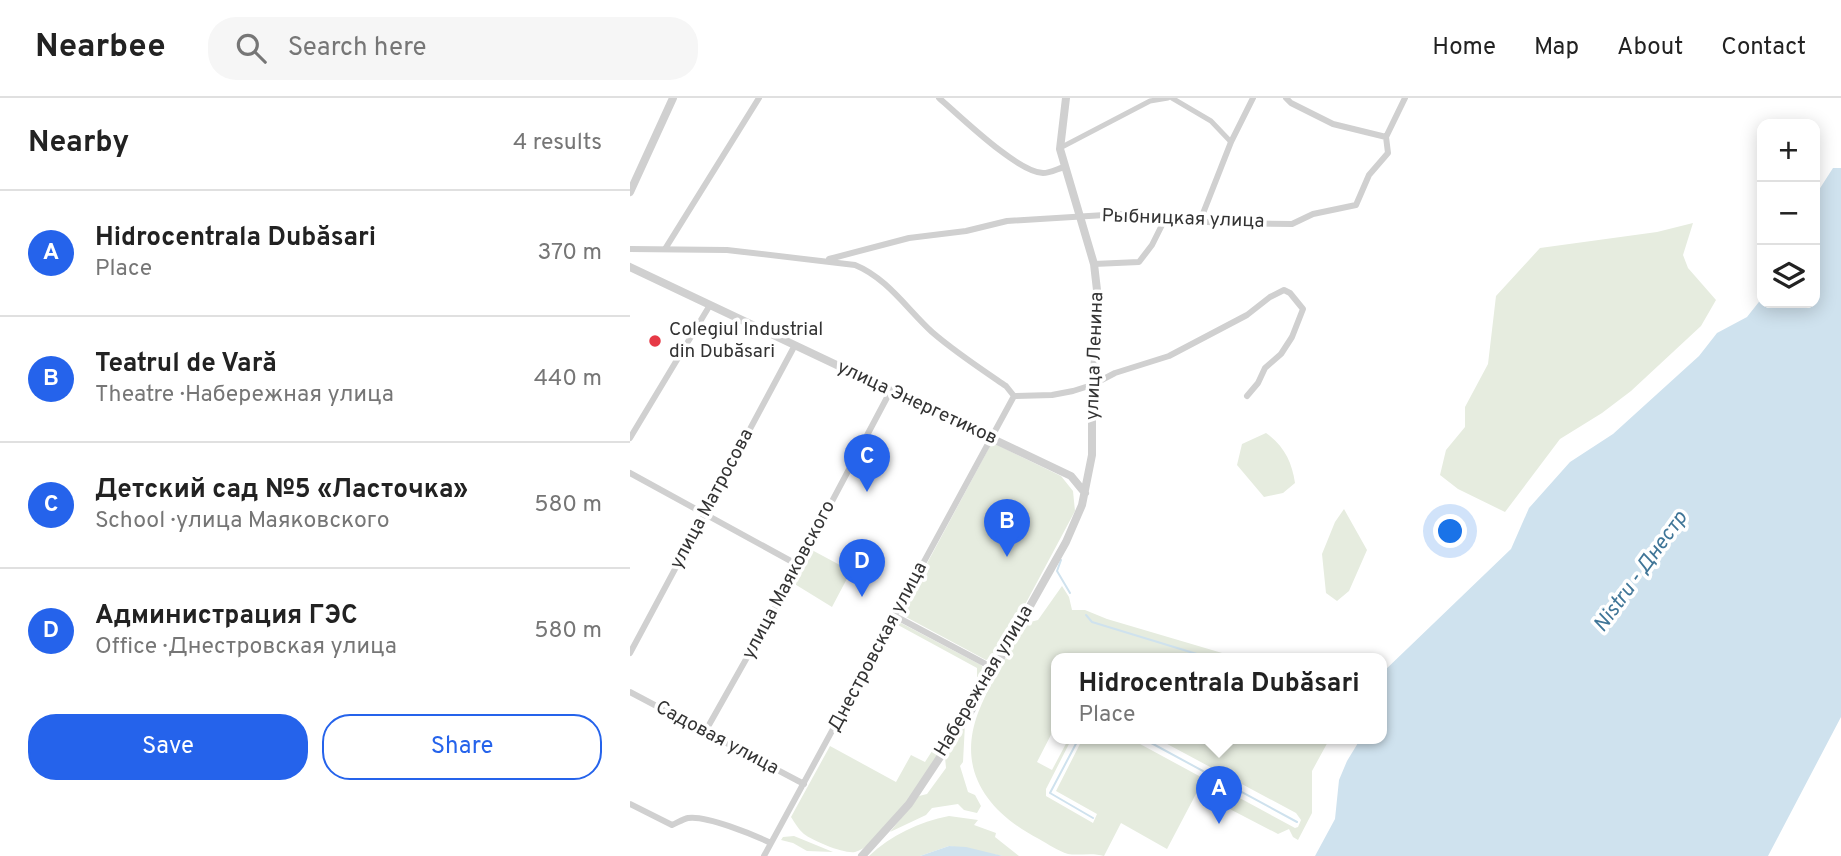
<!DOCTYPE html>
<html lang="en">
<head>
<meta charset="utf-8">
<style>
	:root { --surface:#fff; --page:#f6f6f6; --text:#222; --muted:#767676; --line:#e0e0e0; --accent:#2563eb }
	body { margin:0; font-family:Overpass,sans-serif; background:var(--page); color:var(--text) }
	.controls { position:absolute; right:21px; top:21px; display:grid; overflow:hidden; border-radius:14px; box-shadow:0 4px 18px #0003 }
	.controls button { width:63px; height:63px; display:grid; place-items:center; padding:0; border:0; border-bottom:2px solid var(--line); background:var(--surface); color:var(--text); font:35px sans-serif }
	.you { position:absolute; left:821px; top:434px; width:24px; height:24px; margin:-18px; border:5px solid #fff; border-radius:50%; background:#1a73e8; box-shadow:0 0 0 10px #1a73e833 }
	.badge { display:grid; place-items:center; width:46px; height:46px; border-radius:50%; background:var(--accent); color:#fff; font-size:23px; font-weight:700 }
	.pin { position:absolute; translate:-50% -58px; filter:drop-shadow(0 2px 4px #0008) }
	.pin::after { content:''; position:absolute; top:37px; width:24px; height:21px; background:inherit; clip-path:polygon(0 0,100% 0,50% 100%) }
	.popup { position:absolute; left:421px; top:555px; width:336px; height:91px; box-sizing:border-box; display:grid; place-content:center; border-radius:14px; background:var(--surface); filter:drop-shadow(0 2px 5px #0005); font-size:23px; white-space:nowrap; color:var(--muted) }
	.popup b { font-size:26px; color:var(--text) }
	.popup::after { content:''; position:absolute; left:50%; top:100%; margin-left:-14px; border:14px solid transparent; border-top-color:var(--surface) }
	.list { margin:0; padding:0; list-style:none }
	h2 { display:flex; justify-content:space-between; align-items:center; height:91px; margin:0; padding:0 28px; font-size:30px }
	h2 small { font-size:23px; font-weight:400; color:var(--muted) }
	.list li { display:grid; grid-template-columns:46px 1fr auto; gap:21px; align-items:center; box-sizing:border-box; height:126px; padding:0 28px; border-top:2px solid var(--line) }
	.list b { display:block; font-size:26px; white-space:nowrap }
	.list p { margin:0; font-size:23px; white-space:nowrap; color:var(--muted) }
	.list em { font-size:23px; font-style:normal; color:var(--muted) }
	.actions { display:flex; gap:14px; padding:21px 28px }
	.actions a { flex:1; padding:16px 0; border:2px solid var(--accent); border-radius:28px; text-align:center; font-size:24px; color:var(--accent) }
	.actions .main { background:var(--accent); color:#fff }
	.icon { flex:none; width:38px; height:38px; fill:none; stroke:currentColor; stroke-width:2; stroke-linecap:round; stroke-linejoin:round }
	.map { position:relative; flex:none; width:1211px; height:758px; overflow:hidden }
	header { display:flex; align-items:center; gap:42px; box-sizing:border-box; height:98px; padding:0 35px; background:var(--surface); border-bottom:2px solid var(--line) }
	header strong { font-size:33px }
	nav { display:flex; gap:38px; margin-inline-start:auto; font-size:24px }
	.search { width:490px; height:63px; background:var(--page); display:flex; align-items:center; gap:18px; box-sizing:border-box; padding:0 24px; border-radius:28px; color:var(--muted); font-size:26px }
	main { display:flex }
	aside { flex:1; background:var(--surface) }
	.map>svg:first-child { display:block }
</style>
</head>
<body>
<header>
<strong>Nearbee</strong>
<div class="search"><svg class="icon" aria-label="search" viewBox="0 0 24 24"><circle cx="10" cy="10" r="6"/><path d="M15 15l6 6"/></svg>Search here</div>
<nav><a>Home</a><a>Map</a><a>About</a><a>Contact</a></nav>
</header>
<main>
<aside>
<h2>Nearby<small>4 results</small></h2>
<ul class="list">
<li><span class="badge">A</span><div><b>Hidrocentrala Dubăsari</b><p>Place</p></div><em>370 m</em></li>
<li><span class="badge">B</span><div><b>Teatrul de Vară</b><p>Theatre · Набережная улица</p></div><em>440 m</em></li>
<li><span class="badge">C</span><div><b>Детский сад №5 «Ласточка»</b><p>School · улица Маяковского</p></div><em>580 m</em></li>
<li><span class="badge">D</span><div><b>Администрация ГЭС</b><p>Office · Днестровская улица</p></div><em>580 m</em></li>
</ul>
<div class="actions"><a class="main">Save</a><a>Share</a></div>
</aside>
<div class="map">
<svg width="1211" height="758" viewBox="0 0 1211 758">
	<rect width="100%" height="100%" fill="#fff"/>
	<path fill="#e6ecdf" d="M 1063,125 L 1053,157 L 1058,170 L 1086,202 L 1071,228 L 1001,293 L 972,315 L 930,341 L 875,414 L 828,391 L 810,377 L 816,352 L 835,329 L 835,309 L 858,266 L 866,198 L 910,150 L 1027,134 Z
		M 636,335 C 654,348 662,364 665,385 L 653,395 L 634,399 L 607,367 L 612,346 Z
		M 365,346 L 431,378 L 443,393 L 445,413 L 367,559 L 356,562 L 276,519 L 272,512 L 360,348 Z
		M 714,411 L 737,452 L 719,493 L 707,503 L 696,495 L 692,456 L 705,424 Z
		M 180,451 L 221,473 L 202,509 L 163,485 Z
		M 432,488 L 439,499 L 442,512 L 455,512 L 477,521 L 609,560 L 426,560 L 426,627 L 407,664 L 422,672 L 439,640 L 442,640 L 416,691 L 416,698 L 463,725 L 467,716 L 426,693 L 453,640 L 499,640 L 665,730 L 668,729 L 671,722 L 666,715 L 526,640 L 700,640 L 682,673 L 682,715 L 668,742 L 663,739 L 659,731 L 648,736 L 567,694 L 537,751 L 491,725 L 474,758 C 462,754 449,758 438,756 C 428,753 418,746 409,741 C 359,715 326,674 348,615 C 360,584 380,554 396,525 L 408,522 Z
		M 271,525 L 351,567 L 355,572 L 355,583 C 335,615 258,747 225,754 C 214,756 183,743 174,736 C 169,732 165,725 161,719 L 200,648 L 266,684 L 281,657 L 295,664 L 347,583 L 347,570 L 268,527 Z
		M 335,626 L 333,664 L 330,668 L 338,694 L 345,697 L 351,708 L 347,715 L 334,712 L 328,706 L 302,710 L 296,717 L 260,734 L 289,698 L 297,696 L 316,670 L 315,659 Z
		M 319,718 L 348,722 L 344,727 L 366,735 L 365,739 L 389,758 L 373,758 L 319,748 L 290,758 L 239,758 C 261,737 289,724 319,718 Z
		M 164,738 L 203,754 L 177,753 L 163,745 L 151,742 L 153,739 Z"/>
	<path fill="#cfe2ee" d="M 1203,70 L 1211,70 L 1211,619 L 1138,758 L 685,758 L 705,721 L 709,682 L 717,663 L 731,640 L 752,640 L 752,575 L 881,451 L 899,410 L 940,364 L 983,336 L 1069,258 L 1087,235 L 1117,219 L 1132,200 L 1132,205 L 1185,205 L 1185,98 Z
		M 319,748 L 336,749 L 373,758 L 290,758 Z"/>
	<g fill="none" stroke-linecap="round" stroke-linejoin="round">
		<path stroke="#cfe2ee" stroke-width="2" d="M 431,462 L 427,473 L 440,495
			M 456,517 L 462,524 L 580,560
			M 449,640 L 420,695 L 463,720
			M 512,640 L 667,724"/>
		<path stroke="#d0d0d0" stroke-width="5" d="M 542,0 L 581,23 L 601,44
			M 430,50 L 520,3 L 538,0"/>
		<path stroke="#d0d0d0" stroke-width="6" d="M 309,0 C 330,18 387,74 413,75 C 420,75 427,71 434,69
			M 656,0 L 661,5 L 703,26 L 756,39
			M 756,39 L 775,0
			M 570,123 L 601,44 L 623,0
			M 0,151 L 97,152 L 225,167 C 257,180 277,211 302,234 C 325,254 351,271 376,288 L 384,298 L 422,297 L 443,293 L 462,287 L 485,275 L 539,258 L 617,217 L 640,199 L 654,192 L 660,195 L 673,211 L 662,239 L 651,256 L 635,270 L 628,285 L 617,298
			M 35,151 L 129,0
			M 199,161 L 279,140 L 336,133 L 377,123 L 491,116 L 589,125 L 662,126 L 683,116 L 726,107 L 739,77 L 758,55 L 756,39
			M 464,166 L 509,164 L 522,147 L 536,119
			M 0,340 L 80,207
			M 0,375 L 168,467
			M 265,518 L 365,571
			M 0,555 L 165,247
			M 0,594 L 174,686
			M 75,634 L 155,492 L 261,292
			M 0,706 L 42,727 C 47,725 53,721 58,720 C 76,717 124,737 141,745
			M 134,758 L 384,298"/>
		<path stroke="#d0d0d0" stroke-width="8" d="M 0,94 L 43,0
			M 0,169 L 441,378 L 455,395
			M 232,758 L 279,706 L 342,611 L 436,444 L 452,407 L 462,357 L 462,287 L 470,218 L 464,166 L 430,51 L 436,0"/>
	</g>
	<circle fill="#e63946" stroke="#fff" stroke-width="2.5" cx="25" cy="243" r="7"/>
	<g text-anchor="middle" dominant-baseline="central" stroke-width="7" stroke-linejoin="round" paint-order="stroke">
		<g font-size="19" fill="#333" stroke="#fff">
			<text transform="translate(553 121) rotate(2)">Рыбницкая улица</text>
			<text transform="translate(465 258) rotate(-88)">улица Ленина</text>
			<text transform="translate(287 305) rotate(25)">улица Энергетиков</text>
			<text transform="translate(82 401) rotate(-62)">улица Матросова</text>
			<text transform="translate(159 482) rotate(-62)">улица Маяковского</text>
			<text transform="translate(248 549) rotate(-62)">Днестровская улица</text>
			<text transform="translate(354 583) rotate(-59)">Набережная улица</text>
			<text transform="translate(87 640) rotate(28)">Садовая улица</text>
		</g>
		<g font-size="19" fill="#333" stroke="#fff" text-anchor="start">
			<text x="39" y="232">Colegiul Industrial<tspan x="39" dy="22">din Dubăsari</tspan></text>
		</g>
		<g font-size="21" font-style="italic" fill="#3f7597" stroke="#fff">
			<text transform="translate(1011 474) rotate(-54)">Nistru - Днестр</text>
		</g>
	</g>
</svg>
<div class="controls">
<button>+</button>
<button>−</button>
<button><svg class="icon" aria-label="layers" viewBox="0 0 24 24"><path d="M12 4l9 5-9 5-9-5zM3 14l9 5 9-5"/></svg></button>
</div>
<div class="you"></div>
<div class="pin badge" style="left:589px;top:726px">A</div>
<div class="popup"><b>Hidrocentrala Dubăsari</b>Place</div>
<div class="pin badge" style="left:377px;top:459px">B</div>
<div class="pin badge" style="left:237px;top:394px">C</div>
<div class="pin badge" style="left:232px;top:499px">D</div>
</div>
</main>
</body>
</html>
